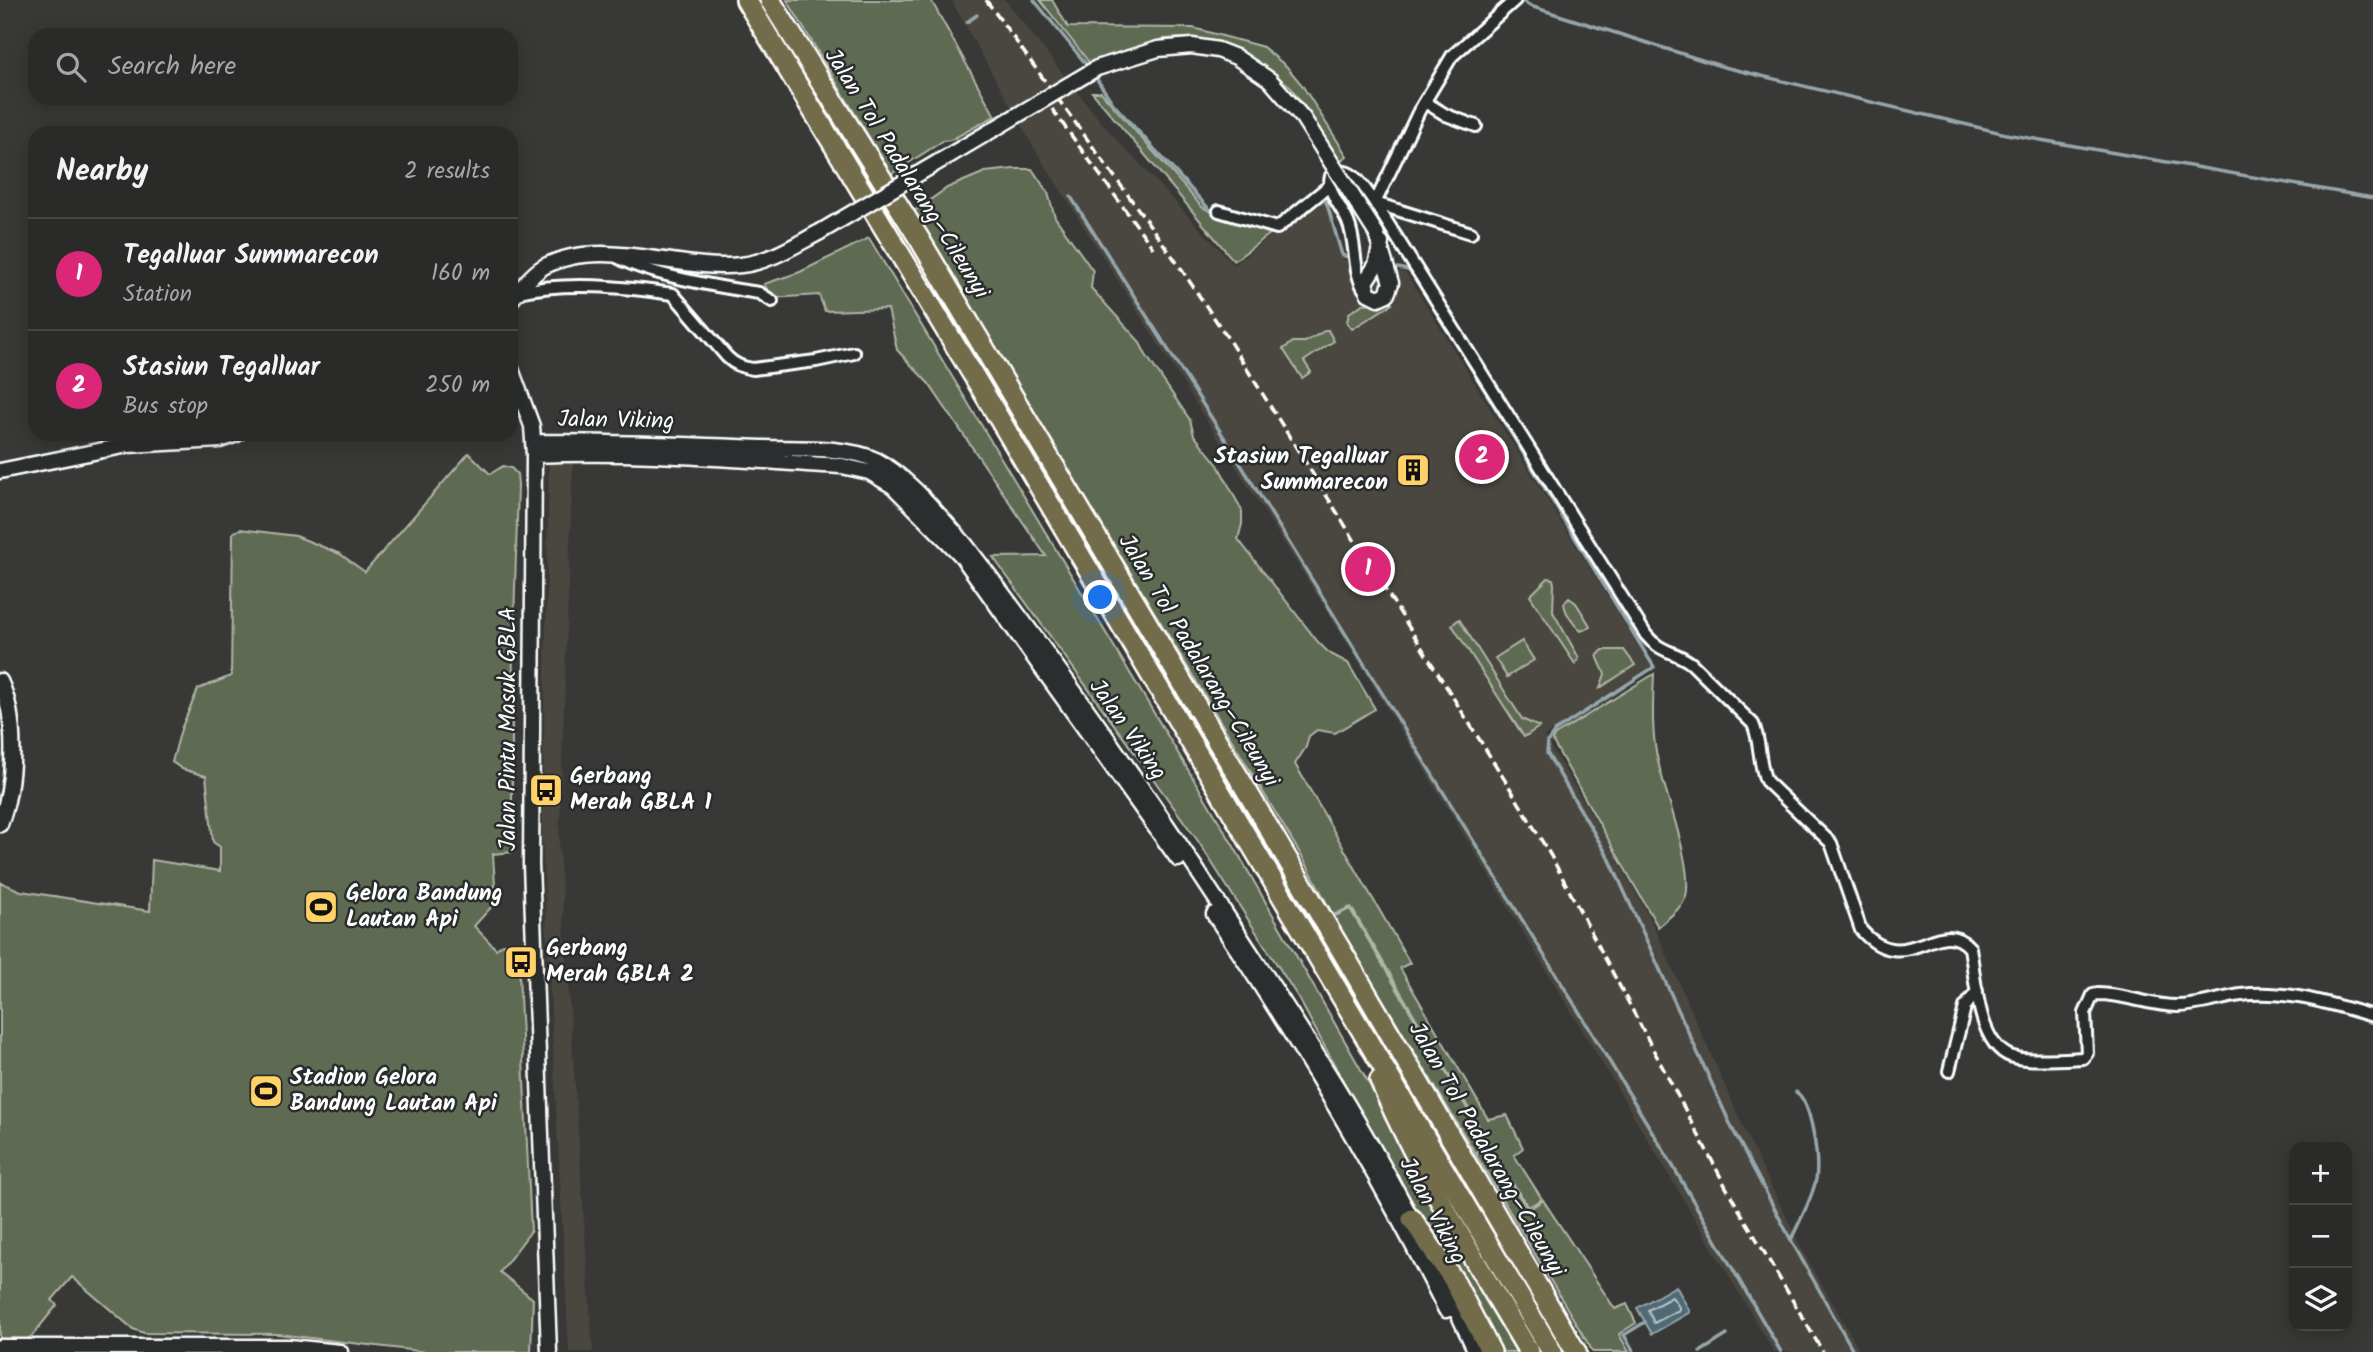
<!DOCTYPE html>
<html lang="en">
<head>
<meta charset="utf-8">
<style>
	:root { --surface:#2a2a28; --page:#363634; --text:#f1f3f6; --muted:#a5a7a8; --line:#464645; --accent:#db2777 }
	body { margin:0; font-family:Kalam,sans-serif; background:var(--page); color:var(--text) }
	.controls { position:absolute; right:21px; bottom:21px; display:grid; overflow:hidden; border-radius:14px; box-shadow:0 4px 18px #0003 }
	.controls button { width:63px; height:63px; display:grid; place-items:center; padding:0; border:0; border-bottom:2px solid var(--line); background:var(--surface); color:var(--text); font:35px sans-serif }
	.you { position:absolute; left:1101px; top:598px; width:24px; height:24px; margin:-18px; border:5px solid #fff; border-radius:50%; background:#1a73e8; box-shadow:0 0 0 10px #1a73e833 }
	.badge { display:grid; place-items:center; width:46px; height:46px; border-radius:50%; background:var(--accent); color:#fff; font-size:23px; font-weight:700 }
	.pin { position:absolute; translate:-50% -50%; border:4px solid #fff; box-shadow:0 2px 7px #0006 }
	.list { margin:0; padding:0; list-style:none }
	h2 { display:flex; justify-content:space-between; align-items:center; height:91px; margin:0; padding:0 28px; font-size:30px }
	h2 small { font-size:23px; font-weight:400; color:var(--muted) }
	.list li { display:grid; grid-template-columns:46px 1fr auto; gap:21px; align-items:center; box-sizing:border-box; height:112px; padding:0 28px; border-top:2px solid var(--line) }
	.list b { display:block; font-size:26px; white-space:nowrap }
	.list p { margin:0; font-size:23px; white-space:nowrap; color:var(--muted) }
	.list em { font-size:23px; font-style:normal; color:var(--muted) }
	.icon { flex:none; width:38px; height:38px; fill:none; stroke:currentColor; stroke-width:2; stroke-linecap:round; stroke-linejoin:round }
	.map { position:relative; flex:none; width:2373px; height:1352px; overflow:hidden }
	.search { position:absolute; background:var(--surface); box-shadow:0 4px 18px #0003; left:28px; top:28px; width:490px; height:77px; display:flex; align-items:center; gap:18px; box-sizing:border-box; padding:0 24px; border-radius:21px; color:var(--muted); font-size:26px }
	.panel { position:absolute; background:var(--surface); box-shadow:0 4px 18px #0003; left:28px; top:126px; width:490px; height:315px; border-radius:21px }
	.map>svg:first-child { display:block }
</style>
</head>
<body>
<div class="map">
<svg width="2373" height="1352" viewBox="0 0 2373 1352">
	<rect width="100%" height="100%" fill="#383836"/>
	<filter id="ink" filterUnits="userSpaceOnUse"><feTurbulence type="fractalNoise" baseFrequency=".0143" numOctaves="2"/><feDisplacementMap in="SourceGraphic" scale="14" xChannelSelector="R" yChannelSelector="G"/><feConvolveMatrix kernelMatrix="1 2 1 2 8 2 1 2 1" color-interpolation-filters="sRGB"/></filter>
	<g filter="url(#ink)">
		<path fill="#494640" d="M 951,0 L 1005,0 L 1105,127 L 1234,265 L 1318,198 L 1327,196 L 1344,260 L 1406,273 L 1651,666 L 1544,736 L 1602,831 L 1653,924 L 1753,1149 L 1805,1255 L 1861,1352 L 1774,1352 L 1604,1066 L 1353,652 L 1034,148 Z
			M 549,460 L 573,461 L 559,847 L 593,1352 L 569,1352 L 547,936 L 542,838 Z"/>
		<path fill="#5f6b52" stroke="#afb5a8" stroke-width="2" d="M 787,0 L 931,0 L 995,116 L 951,140 L 943,141 L 891,174 Z
			M 1040,0 L 1052,0 L 1068,27 L 1193,28 L 1263,47 L 1287,67 L 1302,85 L 1347,156 L 1340,161 L 1290,86 L 1243,52 L 1181,38 L 1164,39 L 1118,53 L 1092,66 Z
			M 1092,92 L 1101,92 L 1202,207 L 1216,214 L 1274,231 L 1234,261 Z
			M 1014,169 L 1032,169 L 1048,193 L 1055,217 L 1093,271 L 1091,288 L 1139,341 L 1146,355 L 1190,420 L 1194,435 L 1218,465 L 1242,511 L 1242,524 L 1238,539 L 1318,642 L 1329,653 L 1348,663 L 1375,709 L 1335,733 L 1317,730 L 1309,736 L 1306,747 L 1295,764 L 1410,963 L 1400,968 L 1488,1119 L 1507,1115 L 1523,1148 L 1514,1155 L 1542,1199 L 1528,1207 L 1512,1182 L 1497,1190 L 1476,1155 L 1490,1145 L 1351,907 L 1333,915 L 1307,865 L 913,212 L 947,188 L 985,172 Z
			M 869,238 L 1232,843 L 1522,1352 L 1503,1352 L 1373,1136 L 1299,999 L 1198,841 L 993,557 L 1046,556 L 929,384 L 897,350 L 888,309 L 825,311 L 819,295 L 772,298 L 764,284 L 800,272 Z
			M 1389,301 L 1392,304 L 1352,329 L 1347,322 L 1349,313 L 1363,304 Z
			M 1326,330 L 1328,330 L 1334,341 L 1304,361 L 1311,372 L 1302,378 L 1283,349 L 1293,342 L 1305,342 Z
			M 469,453 L 490,474 L 503,466 L 511,468 L 517,474 L 518,485 L 512,692 L 512,852 L 493,854 L 496,902 L 474,926 L 496,949 L 503,944 L 515,946 L 518,952 L 531,1231 L 500,1272 L 533,1299 L 531,1352 L 426,1352 L 278,1334 L 144,1333 L 133,1329 L 72,1277 L 52,1300 L 57,1305 L 32,1336 L 25,1340 L 0,1339 L 0,882 L 21,891 L 150,911 L 152,860 L 220,871 L 220,847 L 213,842 L 206,776 L 182,769 L 172,762 L 181,729 L 198,689 L 231,676 L 233,533 L 240,529 L 296,536 L 340,554 L 365,572 Z
			M 1548,578 L 1553,579 L 1554,584 L 1553,612 L 1579,658 L 1575,664 L 1530,596 Z
			M 1569,598 L 1576,603 L 1589,624 L 1590,627 L 1581,631 C 1573,624 1565,613 1564,603 Z
			M 1459,619 L 1522,719 L 1539,727 L 1524,737 L 1452,625 Z
			M 1522,641 L 1534,660 L 1507,677 L 1495,658 Z
			M 1603,650 L 1624,650 L 1635,665 L 1600,688 L 1605,674 L 1597,656 Z
			M 1654,674 C 1653,703 1651,733 1658,761 C 1664,791 1696,872 1685,899 C 1680,910 1667,919 1658,927 L 1552,740 L 1555,735 Z
			M 1350,909 L 1488,1144 L 1475,1153 L 1333,917 Z
			M 1512,1185 L 1528,1210 L 1543,1200 L 1615,1309 L 1627,1304 L 1636,1323 L 1619,1334 L 1629,1352 L 1593,1352 L 1498,1192 Z"/>
		<path fill="#506a75" stroke="#96a6ac" stroke-width="2" d="M 1676,1286 L 1690,1312 L 1652,1334 L 1637,1308 Z"/>
		<g fill="none" stroke-linecap="round" stroke-linejoin="round">
			<path stroke="#b9c3c8" stroke-width="2" d="M 1672,1297 L 1679,1307 L 1679,1310 L 1654,1323 L 1648,1310 Z"/>
			<path stroke="#96a6ac" stroke-width="3.5" d="M 1034,0 L 1090,69
				M 1522,0 L 1530,6 L 1724,67 L 2006,134 L 2373,198
				M 967,22 L 977,15
				M 1094,75 L 1114,105 L 1209,209 L 1217,212
				M 1071,197 L 1225,439 L 1586,1023 L 1670,1161 L 1781,1352
				M 1317,201 L 1324,199 L 1327,204 L 1342,255 L 1348,257
				M 1398,268 L 1408,270 L 1416,278 L 1654,667 L 1555,731 L 1548,741 L 1547,753 L 1610,860 L 1732,1128 L 1791,1240 L 1854,1352
				M 1791,1240 C 1799,1221 1812,1200 1816,1179 C 1819,1160 1812,1102 1796,1092
				M 1634,1352 L 1624,1335 L 1645,1322
				M 1700,1352 L 1727,1335"/>
			<g stroke="#fff" stroke-width="16">
				<path id="minor" d="M 1425,102 L 1446,115 L 1476,126
					M 1219,211 L 1277,228 L 1329,186
					M 1471,233 L 1375,203 L 1419,111 L 1452,56 L 1515,0
					M 614,255 C 641,274 724,288 759,293 L 772,301
					M 1364,289 C 1352,270 1357,243 1348,222 C 1342,207 1326,192 1331,176 C 1350,161 1365,189 1375,203 L 1646,635 C 1660,653 1676,651 1692,664 L 1753,724 C 1761,742 1758,762 1766,781 L 1831,843 L 1861,930 C 1906,981 1938,912 1970,948 C 1976,979 1977,1051 2017,1058 C 2029,1061 2069,1059 2083,1058 L 2087,1053 L 2085,1013 L 2093,995 L 2098,994 C 2125,994 2150,1006 2177,1006 C 2199,1006 2219,998 2241,995 C 2285,989 2331,1004 2373,1016
					M 518,292 C 568,281 623,287 673,294 L 727,357 C 735,365 742,367 753,369 L 816,361 L 854,353
					M 1949,1071 L 1965,1007 L 1977,991"/>
			</g>
			<g stroke="#fff" stroke-width="19">
				<path id="tertiary" d="M 1376,233 L 1391,283 L 1387,294 L 1378,298 L 1368,293 L 1365,282 L 1376,265 L 1381,243
					M 511,300 C 521,289 532,273 545,266 C 603,236 680,272 741,265 C 770,262 795,245 820,232
					M 511,369 L 532,426 L 534,455 L 531,864 L 549,1352
					M 534,442 C 611,442 687,445 764,448 C 798,449 846,446 876,460 C 909,477 940,517 965,544 C 1065,674 1159,810 1247,947 C 1307,1038 1367,1131 1416,1228
					M 534,455 C 637,450 740,460 842,466 L 869,472 L 893,486 L 961,555 L 1178,859
					M 0,471 L 128,445 L 220,440 L 237,434
					M 0,681 C 18,719 15,785 0,824
					M 1214,914 C 1299,1041 1378,1173 1446,1310
					M 1437,1268 L 1476,1352
					M 0,1347 L 289,1347 L 340,1352"/>
			</g>
			<g stroke="#fff" stroke-width="24">
				<path id="motorway" d="M 746,0 L 981,388 L 1552,1352
					M 770,0 L 920,240 L 1347,960 L 1576,1352
					M 1380,1080 C 1420,1175 1477,1263 1529,1352
					M 1412,1219 L 1453,1279 L 1491,1352"/>
			</g>
			<use href="#minor" stroke="#2a2d2e" stroke-width="10"/>
			<use href="#tertiary" stroke="#2a2d2e" stroke-width="14"/>
			<use href="#motorway" stroke="#736c4b" stroke-width="19"/>
			<path stroke="#fff" stroke-width="3.5" stroke-dasharray="10 5" stroke-linecap="butt" d="M 986,0 L 1173,257 L 1225,334 L 1513,793 L 1551,856 L 1727,1189 L 1823,1352
				M 1052,109 L 1153,248"/>
			<g stroke="#fff" stroke-width="19" stroke-linecap="butt">
				<path id="tertiary-bridge" d="M 820,232 L 1097,68 L 1158,49 L 1192,46 L 1218,50 L 1236,57 L 1270,80 L 1303,118 L 1376,233"/>
			</g>
			<use href="#tertiary-bridge" stroke="#2a2d2e" stroke-width="14"/>
		</g>
	</g>
	<defs>
		<g id="building-square" transform="scale(1.75)"><rect x="-9" y="-9" width="18" height="18" rx="4" fill="#ffd166" stroke="#2a2d2e"/><path d="M-4-6H4V6H1V3H-1V6H-4ZM-2.5-4.3h1.7v1.8h-1.7ZM.8-4.3h1.7v1.8H.8ZM-2.5-1h1.7V.8h-1.7ZM.8-1h1.7V.8H.8Z" fill="#111"/></g>
		<g id="bus-square" transform="scale(1.75)"><rect x="-9" y="-9" width="18" height="18" rx="4" fill="#ffd166" stroke="#2a2d2e"/><path d="M-5-6H5V4H4V6H2V4H-2V6H-4V4H-5ZM-3.5-4V0h7V-4ZM-3.5 1.2v1.5H-2V1.2ZM2 1.2v1.5H3.5V1.2Z" fill="#111"/></g>
		<g id="stadium-square" transform="scale(1.75)"><rect x="-9" y="-9" width="18" height="18" rx="4" fill="#ffd166" stroke="#2a2d2e"/><path d="M0-5a6.5 5 0 1 0 0 10a6.5 5 0 1 0 0-10ZM-3.5-1.8h7v3.6h-7Z" fill="#111"/></g>
	</defs>
	<g fill-rule="evenodd">
		<use href="#building-square" x="1413" y="470"/>
		<use href="#bus-square" x="546" y="790"/>
		<use href="#stadium-square" x="321" y="907"/>
		<use href="#bus-square" x="521" y="962"/>
		<use href="#stadium-square" x="266" y="1091"/>
	</g>
	<g text-anchor="middle" dominant-baseline="central" stroke-width="5" stroke-linejoin="round" paint-order="stroke">
		<g font-size="23" fill="#fff" stroke="#2a2d2e">
			<text transform="translate(906 174) rotate(58)">Jalan Tol Padalarang–Cileunyi</text>
			<text transform="translate(616 421) rotate(1)">Jalan Viking</text>
			<text transform="translate(1198 661) rotate(59)">Jalan Tol Padalarang–Cileunyi</text>
			<text transform="translate(509 729) rotate(-90)">Jalan Pintu Masuk GBLA</text>
			<text transform="translate(1127 730) rotate(55)">Jalan Viking</text>
			<text transform="translate(1486 1150) rotate(60)">Jalan Tol Padalarang–Cileunyi</text>
			<text transform="translate(1432 1211) rotate(62)">Jalan Viking</text>
		</g>
		<g font-size="23" font-weight="bold" fill="#fff" stroke="#2a2d2e" text-anchor="start">
			<text x="1388" y="457" text-anchor="end">Stasiun Tegalluar<tspan x="1388" dy="26">Summarecon</tspan></text>
			<text x="570" y="777">Gerbang<tspan x="570" dy="26">Merah GBLA 1</tspan></text>
			<text x="346" y="894">Gelora Bandung<tspan x="346" dy="26">Lautan Api</tspan></text>
			<text x="546" y="949">Gerbang<tspan x="546" dy="26">Merah GBLA 2</tspan></text>
			<text x="290" y="1078">Stadion Gelora<tspan x="290" dy="26">Bandung Lautan Api</tspan></text>
		</g>
	</g>
</svg>
<div class="controls">
<button>+</button>
<button>−</button>
<button><svg class="icon" aria-label="layers" viewBox="0 0 24 24"><path d="M12 4l9 5-9 5-9-5zM3 14l9 5 9-5"/></svg></button>
</div>
<div class="you"></div>
<div class="pin badge" style="left:1368px;top:569px">1</div>
<div class="pin badge" style="left:1482px;top:457px">2</div>
<div class="search"><svg class="icon" aria-label="search" viewBox="0 0 24 24"><circle cx="10" cy="10" r="6"/><path d="M15 15l6 6"/></svg>Search here</div>
<section class="panel">
<h2>Nearby<small>2 results</small></h2>
<ul class="list">
<li><span class="badge">1</span><div><b>Tegalluar Summarecon</b><p>Station</p></div><em>160 m</em></li>
<li><span class="badge">2</span><div><b>Stasiun Tegalluar</b><p>Bus stop</p></div><em>250 m</em></li>
</ul>
</section>
</div>
</body>
</html>
